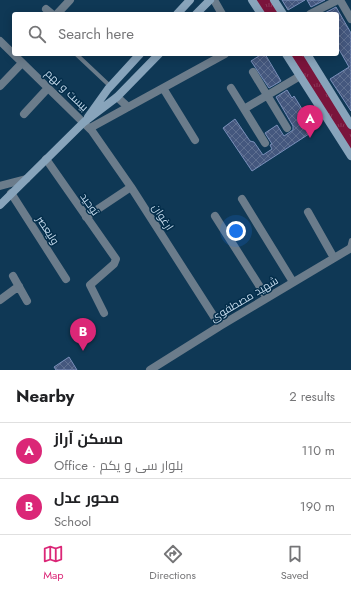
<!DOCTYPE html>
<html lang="en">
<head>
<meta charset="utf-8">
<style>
	:root { --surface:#fff; --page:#f2f2f2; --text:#202124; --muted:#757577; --line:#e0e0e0; --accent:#db2777 }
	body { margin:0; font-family:Jost,Cairo,sans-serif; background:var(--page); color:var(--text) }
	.you { position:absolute; left:236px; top:231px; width:14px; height:14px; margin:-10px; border:3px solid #fff; border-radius:50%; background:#1a73e8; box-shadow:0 0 0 6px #1a73e833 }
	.badge { display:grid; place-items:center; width:26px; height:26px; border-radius:50%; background:var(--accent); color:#fff; font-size:13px; font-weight:700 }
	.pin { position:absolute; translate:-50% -33px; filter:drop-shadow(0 1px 2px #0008) }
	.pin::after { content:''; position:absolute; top:21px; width:14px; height:12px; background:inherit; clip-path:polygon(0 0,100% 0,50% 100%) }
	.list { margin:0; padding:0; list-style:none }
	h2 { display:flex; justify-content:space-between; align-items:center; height:52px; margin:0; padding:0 16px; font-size:17px }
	h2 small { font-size:13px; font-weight:400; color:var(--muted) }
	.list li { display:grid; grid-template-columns:26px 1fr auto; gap:12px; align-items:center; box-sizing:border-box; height:56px; padding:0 16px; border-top:1px solid var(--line) }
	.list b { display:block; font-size:15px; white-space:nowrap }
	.list p { margin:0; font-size:13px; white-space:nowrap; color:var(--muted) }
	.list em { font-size:13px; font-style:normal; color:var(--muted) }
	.icon { flex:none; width:22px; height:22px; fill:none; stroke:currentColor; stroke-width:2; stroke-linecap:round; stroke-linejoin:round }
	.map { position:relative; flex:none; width:351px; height:370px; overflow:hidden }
	.search { position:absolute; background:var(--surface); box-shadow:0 2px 10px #0003; left:12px; right:12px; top:12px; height:44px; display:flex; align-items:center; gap:10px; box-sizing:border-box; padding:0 14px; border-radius:4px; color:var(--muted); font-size:15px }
	.sheet { height:164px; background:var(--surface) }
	nav { display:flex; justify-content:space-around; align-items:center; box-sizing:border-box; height:56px; border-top:1px solid var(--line); background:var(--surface); font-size:11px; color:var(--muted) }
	nav a { display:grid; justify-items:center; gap:2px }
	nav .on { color:var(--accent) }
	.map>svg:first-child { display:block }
</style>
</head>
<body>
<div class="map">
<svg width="351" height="370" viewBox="0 0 351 370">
	<defs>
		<pattern id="grass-tufts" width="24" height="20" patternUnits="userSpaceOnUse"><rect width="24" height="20" fill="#7a143b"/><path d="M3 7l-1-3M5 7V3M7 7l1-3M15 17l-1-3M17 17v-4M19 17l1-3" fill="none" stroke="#8b3658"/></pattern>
		<pattern id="building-cross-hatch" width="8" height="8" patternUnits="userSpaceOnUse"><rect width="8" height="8" fill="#44577e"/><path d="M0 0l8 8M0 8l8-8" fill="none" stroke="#5e6f90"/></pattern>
	</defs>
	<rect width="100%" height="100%" fill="#0f3855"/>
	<path fill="url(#grass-tufts)" d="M 254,0 L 271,0 L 279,14 L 263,14 Z
		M 288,54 L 304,54 L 351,130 L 351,153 Z"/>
	<path fill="url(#building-cross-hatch)" stroke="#7a8fba" d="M 282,0 L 305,0 L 288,10 Z
		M 307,0 L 325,0 L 311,7 Z
		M 336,7 L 351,33 L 351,111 L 330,79 L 349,67 L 337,46 L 337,14 L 323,14 Z
		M 262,54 L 265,54 L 281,81 L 269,88 L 251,61 Z
		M 287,90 L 292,98 L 294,96 L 307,117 L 305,119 L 312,132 L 252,171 L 223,128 L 235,119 L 250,141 L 254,142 L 263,155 L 272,149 L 270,145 L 272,144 L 265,133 L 277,125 L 284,136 L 293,130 L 293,126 L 276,97 Z
		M 69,357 L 77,370 L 56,370 L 54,367 Z"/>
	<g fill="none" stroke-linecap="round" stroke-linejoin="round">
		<path stroke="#6b7c8b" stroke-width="4" d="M 76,54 L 110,86
			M 349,248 L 351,240"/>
		<path stroke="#6b7c8b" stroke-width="8" d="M 214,0 L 222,14
			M 340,0 L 351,19
			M 46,9 L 52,14
			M 57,14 L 70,0
			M 310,14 L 338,0
			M 0,41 L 92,131 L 131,187 L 220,326
			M 253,72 L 287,128
			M 0,86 L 22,63
			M 163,88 L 195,140
			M 231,88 L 265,143
			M 117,97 L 128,107
			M 244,109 L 300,76
			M 24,114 L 48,88
			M 90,128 L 225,54
			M 46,159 L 116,259 L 114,264 L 90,285 L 104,313
			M 0,186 L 26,179
			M 11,193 L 66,279
			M 242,199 L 293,282
			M 308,212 L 334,258
			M 215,216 L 267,298
			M 86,217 L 131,187
			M 13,276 L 27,301
			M 0,300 L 19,286
			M 150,370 L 220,326 L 351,248"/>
		<path stroke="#88a4bb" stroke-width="8" d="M 252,0 L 261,14
			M 274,0 L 283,14
			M 177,14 L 190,0
			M 196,14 L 210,0
			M 286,54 L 351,156
			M 307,54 L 351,125
			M 88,117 L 108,89 L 140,54
			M 0,205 L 84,122 L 117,97 L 159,54"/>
	</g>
	<g text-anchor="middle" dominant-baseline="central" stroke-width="3" stroke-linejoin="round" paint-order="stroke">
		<g font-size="11" fill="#c5daec" stroke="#032d4a">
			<text transform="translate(67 90) rotate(44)">بیست و نهم</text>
			<text transform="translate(90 204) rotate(55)">توحید</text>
			<text transform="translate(163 217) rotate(57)">ارغوان</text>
			<text transform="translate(48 230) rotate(57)">ولیعصر</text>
			<text transform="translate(244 299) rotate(-31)">شهید مصطفوی</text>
		</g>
	</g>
</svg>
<div class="you"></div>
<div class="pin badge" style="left:310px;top:138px">A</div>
<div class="pin badge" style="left:83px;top:351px">B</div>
<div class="search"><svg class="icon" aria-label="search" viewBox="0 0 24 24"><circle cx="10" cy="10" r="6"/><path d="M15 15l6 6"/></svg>Search here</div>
</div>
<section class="sheet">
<h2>Nearby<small>2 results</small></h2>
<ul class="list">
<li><span class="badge">A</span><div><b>مسکن آراز</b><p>Office · بلوار سی و یکم</p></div><em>110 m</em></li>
<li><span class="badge">B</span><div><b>محور عدل</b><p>School</p></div><em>190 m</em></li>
</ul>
</section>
<nav>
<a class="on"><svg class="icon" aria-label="map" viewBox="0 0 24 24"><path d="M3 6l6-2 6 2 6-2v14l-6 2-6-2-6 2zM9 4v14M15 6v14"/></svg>Map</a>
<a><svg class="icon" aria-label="directions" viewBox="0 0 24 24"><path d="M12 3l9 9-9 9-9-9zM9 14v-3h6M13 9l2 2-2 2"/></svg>Directions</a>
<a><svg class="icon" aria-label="saved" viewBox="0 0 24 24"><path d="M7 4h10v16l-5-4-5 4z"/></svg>Saved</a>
</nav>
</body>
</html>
